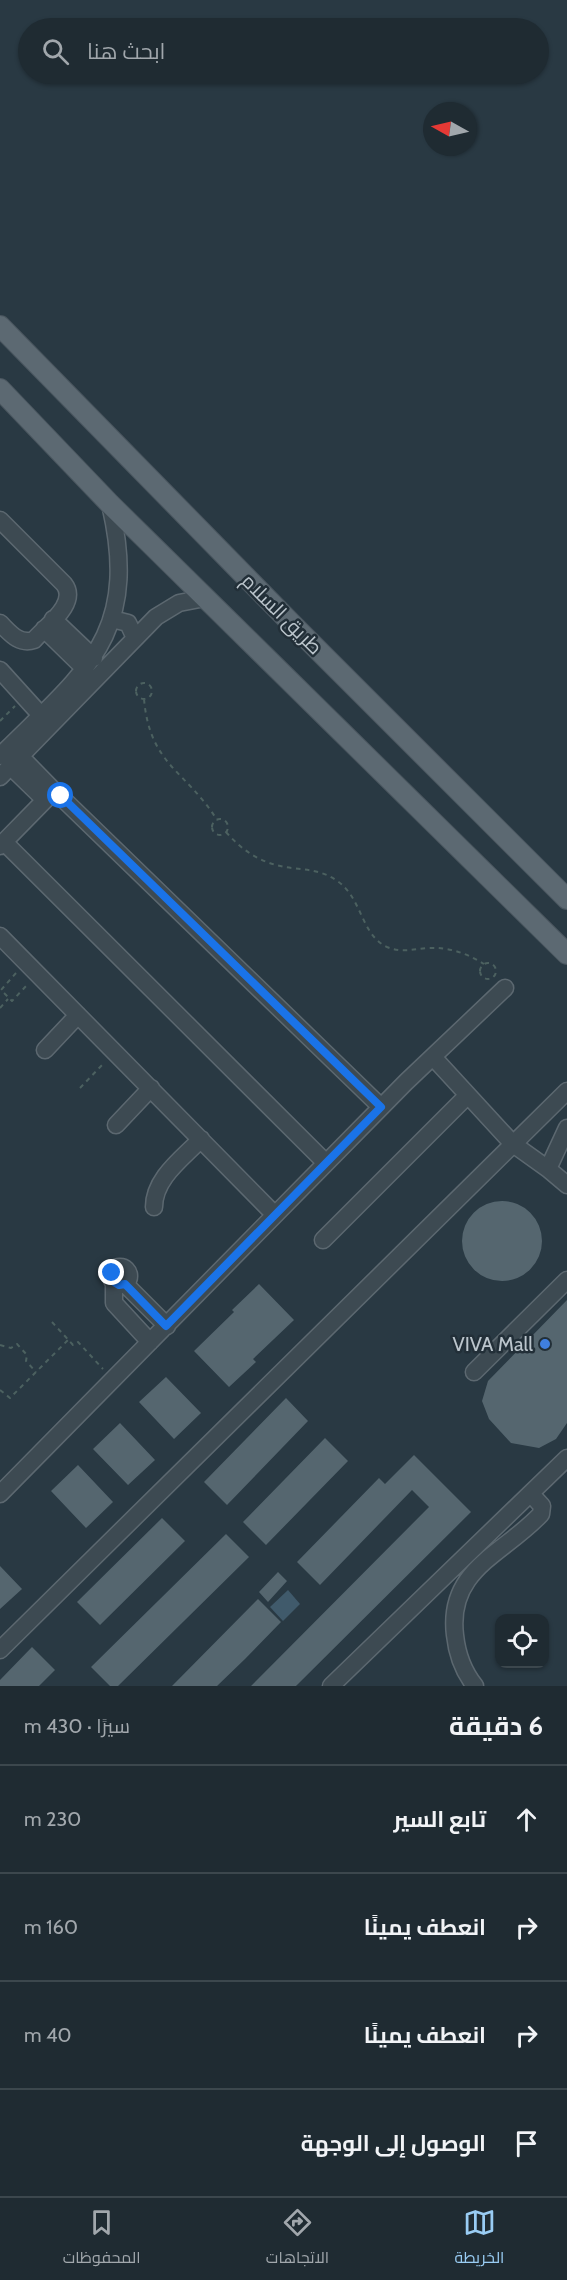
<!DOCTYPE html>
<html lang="ar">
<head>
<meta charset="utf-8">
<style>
	:root { --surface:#1f2b32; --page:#27333a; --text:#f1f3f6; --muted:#a1a7ac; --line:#3c474d; --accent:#99ccf3 }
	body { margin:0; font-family:Cabin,Cairo,sans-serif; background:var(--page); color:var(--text); direction:rtl }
	.controls { position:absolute; right:18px; bottom:18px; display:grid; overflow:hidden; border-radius:12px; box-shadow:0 2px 4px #0004 }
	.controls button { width:54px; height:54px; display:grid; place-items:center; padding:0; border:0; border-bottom:2px solid var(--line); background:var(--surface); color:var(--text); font:30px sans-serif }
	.compass { position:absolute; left:423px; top:102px; width:54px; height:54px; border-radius:50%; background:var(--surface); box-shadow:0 2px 4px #0004; rotate:278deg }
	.stop { position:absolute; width:18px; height:18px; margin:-14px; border:4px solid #1a73e8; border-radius:50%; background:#fff }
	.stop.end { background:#1a73e8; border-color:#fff; box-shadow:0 2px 6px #0008 }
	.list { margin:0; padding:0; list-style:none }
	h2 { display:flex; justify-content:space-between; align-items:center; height:78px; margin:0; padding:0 24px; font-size:26px }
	h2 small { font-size:20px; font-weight:400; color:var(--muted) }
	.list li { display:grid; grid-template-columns:39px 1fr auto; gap:18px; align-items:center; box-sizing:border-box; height:108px; padding:0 24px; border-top:2px solid var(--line) }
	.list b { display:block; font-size:22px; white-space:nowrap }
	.list em { font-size:20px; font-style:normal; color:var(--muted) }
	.icon { flex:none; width:33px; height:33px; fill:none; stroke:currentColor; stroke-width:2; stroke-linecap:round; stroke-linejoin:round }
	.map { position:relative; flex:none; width:567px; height:1686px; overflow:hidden; direction:ltr }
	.search { position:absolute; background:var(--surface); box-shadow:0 2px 4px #0004; left:18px; right:18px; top:18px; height:66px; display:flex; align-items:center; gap:15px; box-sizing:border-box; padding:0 21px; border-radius:33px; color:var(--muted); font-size:22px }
	.sheet { height:510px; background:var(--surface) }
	nav { display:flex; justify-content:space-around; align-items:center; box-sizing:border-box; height:84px; border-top:2px solid var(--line); background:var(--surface); font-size:16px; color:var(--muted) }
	nav a { display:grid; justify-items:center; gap:3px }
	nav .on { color:var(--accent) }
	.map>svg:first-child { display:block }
</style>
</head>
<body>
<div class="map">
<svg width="567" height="1686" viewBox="0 0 567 1686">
	<rect width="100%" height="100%" fill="#293943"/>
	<path fill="#405a6b" d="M 288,1590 L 300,1604 L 283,1621 L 270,1607 Z"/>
	<path fill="#55666f" d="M462 1241a40 40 0 1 1 80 0a40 40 0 1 1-80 0Z
		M 259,1284 L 294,1320 L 253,1359 L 256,1362 L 229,1387 L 194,1351 L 234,1312 L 232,1310 Z
		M 567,1300 L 567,1423 L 556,1439 L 539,1448 L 511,1443 L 489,1419 L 482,1401 L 488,1381 Z
		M 166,1377 L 201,1413 L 174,1439 L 139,1402 Z
		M 286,1398 L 308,1421 L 227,1505 L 204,1482 Z
		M 120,1423 L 155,1460 L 128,1485 L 93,1449 Z
		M 325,1438 L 348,1461 L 266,1545 L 243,1522 Z
		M 414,1455 L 471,1512 L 296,1686 L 251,1686 L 429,1507 L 412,1490 L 320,1585 L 297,1562 L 379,1478 L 385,1484 Z
		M 78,1465 L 113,1502 L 86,1528 L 51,1491 Z
		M 162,1518 L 185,1541 L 100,1625 L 77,1602 Z
		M 226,1534 L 249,1557 L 118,1686 L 110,1686 L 91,1667 Z
		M 0,1566 L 22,1589 L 0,1609 Z
		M 278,1572 L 287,1581 L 268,1602 L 259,1592 Z
		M 258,1599 L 281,1622 L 245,1659 L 217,1686 L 172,1686 Z
		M 32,1647 L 55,1670 L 39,1686 L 0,1686 L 0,1680 Z"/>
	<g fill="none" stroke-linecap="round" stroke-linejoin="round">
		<g stroke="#5c6870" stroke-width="19">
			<path id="minor" d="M 0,520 L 64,584 C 79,603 46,626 34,640 C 19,645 10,633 0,623
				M 53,619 L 94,658
				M 112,619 L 128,623 L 135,638
				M 44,629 L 85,669
				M 0,670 L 48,723
				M 0,756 C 85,671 141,636 110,504
				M 20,756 L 58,795
				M 10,766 L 45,800
				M 0,777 L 156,617 L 179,603 L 205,598
				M 4,842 L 326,1163
				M 0,846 L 48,797 L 55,794 L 61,797 L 381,1107
				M 0,936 L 275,1215
				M 45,1050 L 78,1015
				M 433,1057 L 513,1144 L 548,1169 L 567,1185
				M 116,1125 L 151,1088
				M 548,1169 L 567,1128
				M 154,1207 C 154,1178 183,1158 201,1139
				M 323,1240 L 467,1096
				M111 1276a9 9 0 1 1 18 0a9 9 0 1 1-18 0Z
				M 114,1282 L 114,1303 L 150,1342
				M 125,1284 L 167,1326
				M 474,1372 L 567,1280
				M 0,1494 L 406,1082 L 505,988
				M 0,1650 L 567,1091
				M 331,1686 L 567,1458
				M 475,1686 C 463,1671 457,1654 455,1635 C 447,1569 504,1554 541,1514 L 542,1506 L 531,1494"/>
		</g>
		<g stroke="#4a565f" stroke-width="22">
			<path id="major" d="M 0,326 L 294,626 L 567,899
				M 0,389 L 110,504 L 567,954"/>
		</g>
		<path stroke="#4c6160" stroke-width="2" stroke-dasharray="4.5 4.5" stroke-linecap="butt" d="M136 691a8 8 0 1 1 16 0a8 8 0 1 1-16 0Z
			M 144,699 C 150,766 186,770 217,820
			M 0,721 L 15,706
			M212 827a8 8 0 1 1 16 0a8 8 0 1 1-16 0Z
			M 226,832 C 244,853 265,865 292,868 C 308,870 323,871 336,880 C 363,898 360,934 387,947 C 401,953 414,949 428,948 C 449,947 466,953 484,964
			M480 971a8 8 0 1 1 16 0a8 8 0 1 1-16 0Z
			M 16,973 L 1,990 L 12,1001 L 27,985
			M 0,1008 L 8,999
			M 80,1088 L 105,1062
			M 52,1322 L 73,1345 L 78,1342 L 103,1369
			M 0,1345 L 11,1348 L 17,1344 L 27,1355 L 26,1361 L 36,1372
			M 0,1390 L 10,1398 L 68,1340"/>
		<use href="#minor" stroke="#3d4a52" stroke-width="16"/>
		<use href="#major" stroke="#5c6972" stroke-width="20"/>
	</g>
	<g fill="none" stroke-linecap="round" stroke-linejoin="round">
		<path stroke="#1a73e8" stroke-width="8" d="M 61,796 L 381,1107 L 166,1326 L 125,1284 L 119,1285 L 114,1282 L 112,1273"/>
	</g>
	<circle fill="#3f7fe0" stroke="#222f38" stroke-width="2" cx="545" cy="1344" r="6"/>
	<g text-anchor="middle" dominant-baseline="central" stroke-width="5" stroke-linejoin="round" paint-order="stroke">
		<g font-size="20" fill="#bbc5cc" stroke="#222f38">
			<text transform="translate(282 614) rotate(45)">طريق السلام</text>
		</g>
		<g font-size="20" fill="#bbc5cc" stroke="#222f38" text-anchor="end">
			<text x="533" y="1344">VIVA Mall</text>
		</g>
	</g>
</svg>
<div class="controls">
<button><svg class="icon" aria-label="locate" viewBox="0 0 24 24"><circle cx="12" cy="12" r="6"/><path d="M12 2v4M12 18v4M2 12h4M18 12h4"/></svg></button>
</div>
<svg class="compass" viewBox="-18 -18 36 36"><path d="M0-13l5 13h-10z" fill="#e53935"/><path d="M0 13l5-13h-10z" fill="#a1a7ac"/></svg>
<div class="stop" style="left:61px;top:796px"></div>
<div class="stop end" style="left:112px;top:1273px"></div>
<div class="search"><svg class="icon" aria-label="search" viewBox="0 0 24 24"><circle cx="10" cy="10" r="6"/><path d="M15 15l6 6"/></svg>ابحث هنا</div>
</div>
<section class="sheet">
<h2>6 دقيقة<small>سيرًا · 430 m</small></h2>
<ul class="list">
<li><svg class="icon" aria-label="ahead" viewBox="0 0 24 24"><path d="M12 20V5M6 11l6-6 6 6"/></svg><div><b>تابع السير</b></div><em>230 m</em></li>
<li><svg class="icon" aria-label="right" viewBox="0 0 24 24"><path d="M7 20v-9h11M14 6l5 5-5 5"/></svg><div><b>انعطف يمينًا</b></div><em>160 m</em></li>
<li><svg class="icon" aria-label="right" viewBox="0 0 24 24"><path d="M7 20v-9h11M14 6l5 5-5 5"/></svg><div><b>انعطف يمينًا</b></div><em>40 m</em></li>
<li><svg class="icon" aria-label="arrive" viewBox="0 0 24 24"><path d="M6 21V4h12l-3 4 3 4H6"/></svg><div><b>الوصول إلى الوجهة</b></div></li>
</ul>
</section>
<nav>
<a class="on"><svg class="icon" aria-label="map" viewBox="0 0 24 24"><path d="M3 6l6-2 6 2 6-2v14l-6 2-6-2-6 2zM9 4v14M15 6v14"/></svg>الخريطة</a>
<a><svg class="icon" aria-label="directions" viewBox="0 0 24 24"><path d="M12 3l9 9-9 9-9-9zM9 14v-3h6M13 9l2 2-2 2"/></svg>الاتجاهات</a>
<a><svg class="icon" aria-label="saved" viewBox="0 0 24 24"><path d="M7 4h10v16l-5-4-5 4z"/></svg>المحفوظات</a>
</nav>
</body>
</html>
